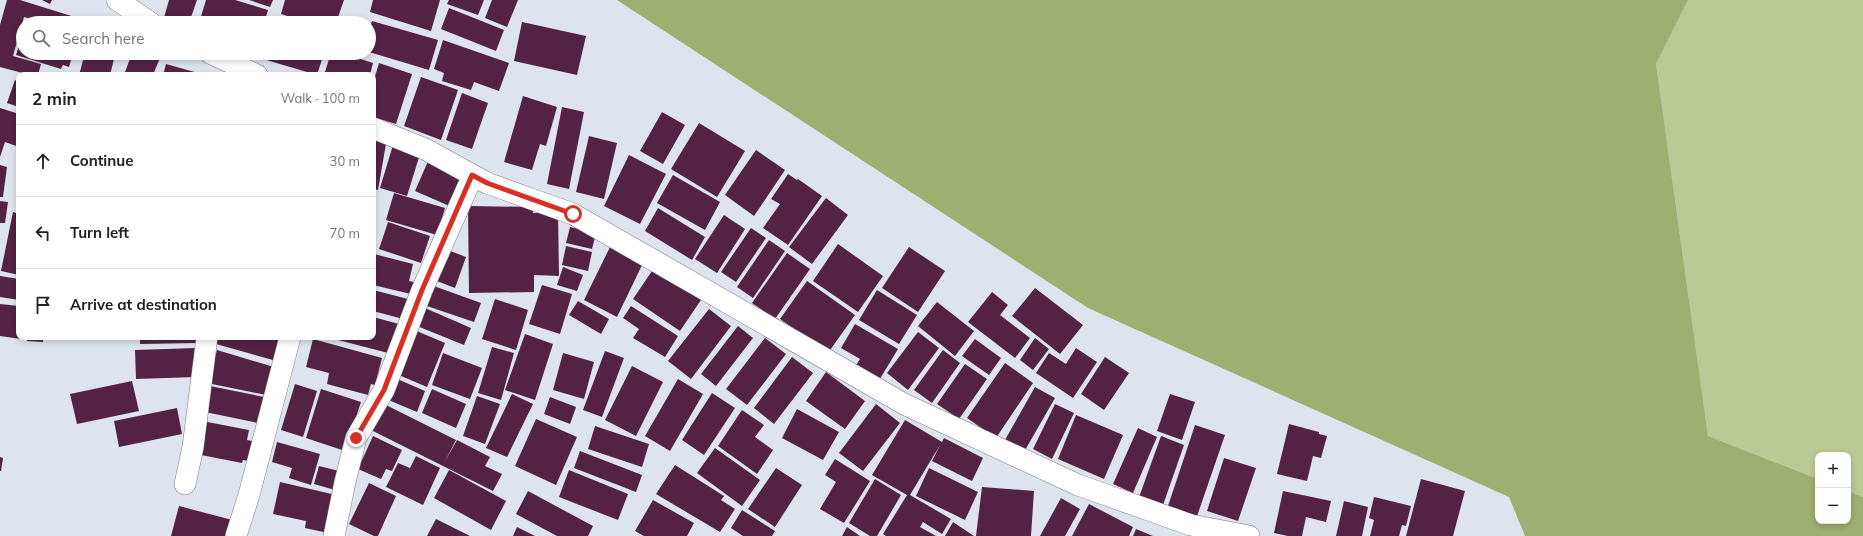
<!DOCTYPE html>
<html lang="en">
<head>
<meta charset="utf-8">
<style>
	:root { --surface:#fff; --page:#f2f2f2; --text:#202124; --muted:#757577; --line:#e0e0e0 }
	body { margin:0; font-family:Mulish,sans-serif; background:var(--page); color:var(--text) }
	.controls { position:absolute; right:12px; bottom:12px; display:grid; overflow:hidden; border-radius:8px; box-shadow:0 2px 6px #0003 }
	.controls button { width:36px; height:36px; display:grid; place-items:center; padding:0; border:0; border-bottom:1px solid var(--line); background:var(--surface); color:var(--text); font:20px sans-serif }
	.stop { position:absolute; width:12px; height:12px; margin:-9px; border:3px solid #d93025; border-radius:50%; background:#fff }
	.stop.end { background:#d93025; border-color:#fff; box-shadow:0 1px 4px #0008 }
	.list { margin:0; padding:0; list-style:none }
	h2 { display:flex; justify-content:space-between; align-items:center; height:52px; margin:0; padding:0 16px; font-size:17px }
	h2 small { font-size:13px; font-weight:400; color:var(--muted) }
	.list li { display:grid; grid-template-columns:26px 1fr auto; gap:12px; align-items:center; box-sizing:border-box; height:72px; padding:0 16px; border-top:1px solid var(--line) }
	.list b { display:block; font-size:15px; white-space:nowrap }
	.list em { font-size:13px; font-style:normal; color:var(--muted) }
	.icon { flex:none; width:22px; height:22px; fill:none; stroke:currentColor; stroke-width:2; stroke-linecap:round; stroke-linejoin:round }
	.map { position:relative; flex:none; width:1863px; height:536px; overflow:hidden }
	.search { position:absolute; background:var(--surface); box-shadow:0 2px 6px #0003; left:16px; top:16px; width:360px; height:44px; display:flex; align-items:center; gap:10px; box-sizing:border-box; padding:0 14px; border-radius:22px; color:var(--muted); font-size:15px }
	.panel { position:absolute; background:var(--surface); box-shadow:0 2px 6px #0003; left:16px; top:72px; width:360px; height:268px; border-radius:8px }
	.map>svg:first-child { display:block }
</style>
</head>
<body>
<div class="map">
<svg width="1863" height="536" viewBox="0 0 1863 536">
	<rect width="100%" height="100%" fill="#dee4ed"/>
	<path fill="#bbc994" d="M 1688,0 L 1863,0 L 1863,497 L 1848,491 L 1848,455 L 1818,455 L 1818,479 L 1708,436 L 1656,64 Z"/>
	<path fill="#9fae71" d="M 617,0 L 1688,0 L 1656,64 L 1708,436 L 1818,479 L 1818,521 L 1848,521 L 1848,491 L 1863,497 L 1863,536 L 1525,536 L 1509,497 L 1088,308 Z"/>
	<path fill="#542343" d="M 7,0 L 20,0 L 81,19 L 80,23 L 46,23 L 24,17 L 13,56 L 41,64 L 38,75 L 30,75 L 0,67 L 0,25 Z
		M 42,0 L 52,0 L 50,4 Z
		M 169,0 L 197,0 L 189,23 L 169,23 L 163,21 Z
		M 206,0 L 235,0 L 268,10 L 264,23 L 199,23 Z
		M 249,0 L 273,0 L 270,7 Z
		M 285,0 L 344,0 L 336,23 L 310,23 L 281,14 Z
		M 373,0 L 440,0 L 431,31 L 370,12 Z
		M 449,0 L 484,0 L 478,15 L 447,4 Z
		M 492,0 L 518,0 L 507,27 L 485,18 Z
		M 449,8 L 504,30 L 496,51 L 441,29 Z
		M 275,17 L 295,23 L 273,23 Z
		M 372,21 L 438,40 L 429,70 L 369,52 L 369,31 Z
		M 522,22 L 586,36 L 577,75 L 514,61 Z
		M 23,34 L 23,53 L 73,53 L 69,67 L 63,65 L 61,69 L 16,55 Z
		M 443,40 L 509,63 L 499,91 L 474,82 L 471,90 L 442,81 L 444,73 L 434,69 Z
		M 85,53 L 108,53 L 115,55 L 110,75 L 79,75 Z
		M 132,53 L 162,53 L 153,75 L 124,75 Z
		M 264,53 L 324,53 L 317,75 L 263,59 Z
		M 331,53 L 342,53 L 373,63 L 370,75 L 324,75 Z
		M 379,63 L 412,74 L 396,124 L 373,117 L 373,83 Z
		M 166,64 L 198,73 L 198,75 L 163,75 Z
		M 421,77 L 458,90 L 441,140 L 404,126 Z
		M 15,80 L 19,82 L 19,107 L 7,103 Z
		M 462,93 L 488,103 L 472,149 L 446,140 Z
		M 523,96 L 557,107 L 546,146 L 540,144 L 532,170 L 504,162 Z
		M 562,107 L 584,112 L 569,189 L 547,184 Z
		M 0,108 L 19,114 L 19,147 L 5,142 L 0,157 Z
		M 662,112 L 685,125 L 663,164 L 640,151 Z
		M 699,123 L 745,151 L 717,197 L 671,169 Z
		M 373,135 L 387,138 L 378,190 L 373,189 Z
		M 589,136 L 617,143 L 604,199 L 576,192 Z
		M 393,145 L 420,154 L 407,196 L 380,188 Z
		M 756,150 L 785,170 L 754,216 L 725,195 Z
		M 629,155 L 666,174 L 640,224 L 604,206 Z
		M 429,159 L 467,176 L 454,208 L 415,191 Z
		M 0,165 L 7,167 L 3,197 L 0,197 Z
		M 788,174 L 797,180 L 798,179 L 822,196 L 788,245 L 763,228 L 780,204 L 771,199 Z
		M 673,175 L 720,202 L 705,230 L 657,203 Z
		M 394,193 L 445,208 L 437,235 L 386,220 Z
		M 826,198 L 848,215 L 812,264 L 789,247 Z
		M 0,201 L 8,202 L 5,223 L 0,223 Z
		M 468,206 L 533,207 L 533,213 L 558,212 L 559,276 L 534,275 L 534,292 L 469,293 Z
		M 658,208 L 705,237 L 692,260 L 645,231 Z
		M 13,212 L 19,214 L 19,275 L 1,271 Z
		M 724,215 L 745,229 L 717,273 L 695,259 Z
		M 388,222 L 430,236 L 421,263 L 379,249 Z
		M 570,227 L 596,233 L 592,249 L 566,243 Z
		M 751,228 L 766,238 L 736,282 L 721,272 Z
		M 769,240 L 785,251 L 753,298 L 737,287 Z
		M 838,244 L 883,276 L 858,312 L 813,281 Z
		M 566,246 L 592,252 L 588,271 L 562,265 Z
		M 610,247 L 643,263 L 617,317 L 584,300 Z
		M 909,247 L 945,271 L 918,312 L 882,288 Z
		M 445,249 L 466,257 L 455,288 L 434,280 Z
		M 787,253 L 810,269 L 775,319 L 752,303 Z
		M 374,254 L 413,264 L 409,281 L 418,283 L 415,295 L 373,285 Z
		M 656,265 L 703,297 L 680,331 L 633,299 Z
		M 563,267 L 583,275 L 577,291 L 557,285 Z
		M 0,276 L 19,279 L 19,300 L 0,297 Z
		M 807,281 L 855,315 L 828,353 L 780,319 Z
		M 431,285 L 481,303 L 474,322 L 424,305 Z
		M 542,285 L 572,294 L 560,334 L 529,324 Z
		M 1035,288 L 1083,325 L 1060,354 L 1012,316 Z
		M 373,290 L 408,299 L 403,319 L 373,311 Z
		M 877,290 L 917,315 L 899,344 L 859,320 Z
		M 992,292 L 1008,305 L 1000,315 L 1030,338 L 1015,358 L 968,322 Z
		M 495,299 L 528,310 L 516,350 L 482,339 Z
		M 578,301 L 609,319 L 601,334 L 569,315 Z
		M 937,302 L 974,331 L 955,356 L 918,326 Z
		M 0,304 L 19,306 L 19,337 L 21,337 L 21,339 L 0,336 Z
		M 631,306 L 678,336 L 665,357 L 633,338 L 639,329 L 623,318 Z
		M 425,308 L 471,328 L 464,345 L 417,326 Z
		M 709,309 L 731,326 L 691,379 L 668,361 Z
		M 373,317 L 399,324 L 392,354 L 338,340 L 339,337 L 373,337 Z
		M 855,324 L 898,349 L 878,382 L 855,367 L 860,359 L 841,348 Z
		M 738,326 L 753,338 L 716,386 L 701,374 Z
		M 412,329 L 445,343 L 427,387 L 394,373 Z
		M 918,332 L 939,348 L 908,390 L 887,373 Z
		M 525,334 L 553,344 L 535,400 L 505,390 Z
		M 27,337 L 43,337 L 43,342 L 27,341 Z
		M 140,337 L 197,337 L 197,343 L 140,344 Z
		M 210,337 L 287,337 L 280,362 L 209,342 Z
		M 765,338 L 786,354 L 747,405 L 726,389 Z
		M 1035,338 L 1049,349 L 1033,370 L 1020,360 Z
		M 313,339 L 382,358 L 375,385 L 371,384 L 368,395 L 327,384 L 329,373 L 306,367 Z
		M 975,339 L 1001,358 L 989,375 L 962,356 Z
		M 492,347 L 514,353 L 501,400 L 478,393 Z
		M 195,348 L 196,377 L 136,379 L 135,350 Z
		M 1076,348 L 1097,362 L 1073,398 L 1036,373 L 1049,353 L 1066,364 Z
		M 217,350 L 274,367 L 266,395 L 207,383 Z
		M 943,350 L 960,363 L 932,403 L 914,390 Z
		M 605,351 L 624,358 L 602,417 L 583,410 Z
		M 443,353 L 482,368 L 470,399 L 432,385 Z
		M 563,353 L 594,362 L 584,399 L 553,390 Z
		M 792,357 L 813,373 L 774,424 L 754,408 Z
		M 1105,357 L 1129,373 L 1104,410 L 1081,394 Z
		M 1005,363 L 1033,383 L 996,438 L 967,418 Z
		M 965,364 L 987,379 L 959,419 L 937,404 Z
		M 632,366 L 663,382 L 636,436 L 605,420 Z
		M 826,372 L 865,401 L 845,429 L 806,401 Z
		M 395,378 L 425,391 L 417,412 L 386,399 Z
		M 678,379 L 703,394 L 670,451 L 645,436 Z
		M 132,381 L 139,411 L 77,424 L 70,394 Z
		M 295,384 L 317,391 L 303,437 L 281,430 Z
		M 210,386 L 264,397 L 258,423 L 205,412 Z
		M 1035,387 L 1055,398 L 1024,452 L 1005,440 Z
		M 321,389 L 361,402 L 345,451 L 306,438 Z
		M 432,389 L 466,404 L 456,428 L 422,413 Z
		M 712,393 L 735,408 L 704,455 L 682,440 Z
		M 512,394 L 533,404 L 507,457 L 486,448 Z
		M 1170,394 L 1195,402 L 1182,440 L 1157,431 Z
		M 477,396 L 500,404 L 485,444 L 463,436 Z
		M 550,397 L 576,407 L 570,424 L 544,414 Z
		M 384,404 L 456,440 L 444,463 L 457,440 L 490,457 L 485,466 L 502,474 L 493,491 L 371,430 Z
		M 876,404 L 900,423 L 863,471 L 839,453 Z
		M 1055,404 L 1074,413 L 1052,459 L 1033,449 Z
		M 177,408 L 182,434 L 119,447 L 114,421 Z
		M 797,409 L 839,432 L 823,460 L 782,438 Z
		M 742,410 L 764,425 L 755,437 L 773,450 L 757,474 L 718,446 Z
		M 1076,415 L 1123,435 L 1104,479 L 1058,459 Z
		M 536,419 L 577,437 L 556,485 L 515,466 Z
		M 905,420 L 942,442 L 944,438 L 983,458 L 972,481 L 932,461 L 940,445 L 910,495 L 951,519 L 942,534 L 923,522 L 920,527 L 936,536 L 886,536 L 883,534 L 907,495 L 872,475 Z
		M 202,421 L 249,430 L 247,440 L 258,442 L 254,462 L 243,460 L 242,463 L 196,454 Z
		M 1289,424 L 1319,432 L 1319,434 L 1327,436 L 1321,458 L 1313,456 L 1307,481 L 1277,474 Z
		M 1195,425 L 1225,435 L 1195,522 L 1166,512 Z
		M 595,426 L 649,444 L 642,467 L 588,449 Z
		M 1138,428 L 1157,437 L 1133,493 L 1113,484 Z
		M 373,436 L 402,450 L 392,471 L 386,469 L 381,479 L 358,469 Z
		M 1161,436 L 1184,445 L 1162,508 L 1138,500 Z
		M 277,442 L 320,454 L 311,485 L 289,478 L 292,468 L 272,462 Z
		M 715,448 L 760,480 L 742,506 L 697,473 Z
		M 580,451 L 642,475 L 636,492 L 574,468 Z
		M 416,456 L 440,468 L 423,505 L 386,487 L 398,463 L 410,468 Z
		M 0,457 L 3,458 L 1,471 L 0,471 Z
		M 1224,458 L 1256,468 L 1238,521 L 1207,511 Z
		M 835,459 L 870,481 L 844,523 L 820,509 L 836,482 L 825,475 Z
		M 675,465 L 724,496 L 721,500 L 735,509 L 720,532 L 656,494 Z
		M 319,466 L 339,471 L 335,490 L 314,484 Z
		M 776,468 L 802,485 L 775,527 L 748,509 Z
		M 929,468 L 978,492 L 965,520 L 916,496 Z
		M 449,470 L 506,501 L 491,530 L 434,498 Z
		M 569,470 L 628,494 L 618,520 L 559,497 Z
		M 875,479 L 901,495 L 877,536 L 870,536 L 849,523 Z
		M 1421,479 L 1465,491 L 1453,536 L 1406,536 Z
		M 280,482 L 336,495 L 328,533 L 305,528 L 306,521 L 273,514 Z
		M 369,483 L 396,496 L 378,536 L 374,536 L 349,524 Z
		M 982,487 L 1034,491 L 1031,536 L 976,536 Z
		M 528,491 L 593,526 L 588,536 L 557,536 L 516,514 Z
		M 1283,491 L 1331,501 L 1326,522 L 1306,517 L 1302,536 L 1288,536 L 1274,533 Z
		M 1374,497 L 1411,506 L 1406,526 L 1402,525 L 1399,536 L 1370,536 L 1374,520 L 1369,518 Z
		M 1061,498 L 1080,509 L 1065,536 L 1040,536 Z
		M 653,500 L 694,523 L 687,536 L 644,536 L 635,531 Z
		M 1344,501 L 1368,507 L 1362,536 L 1336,536 Z
		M 1089,504 L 1133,527 L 1129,536 L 1072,536 Z
		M 179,506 L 236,521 L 232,536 L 171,536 Z
		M 742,510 L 775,531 L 772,536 L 743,536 L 731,528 Z
		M 436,519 L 470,536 L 427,536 Z
		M 953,522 L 974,536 L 945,536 Z
		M 517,527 L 535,536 L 513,536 Z
		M 847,527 L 860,536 L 842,536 Z
		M 1136,529 L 1153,536 L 1133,536 Z"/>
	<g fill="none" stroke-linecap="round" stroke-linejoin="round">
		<g stroke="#767c84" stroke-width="22">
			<path id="street" d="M 117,0 L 151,23
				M 210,53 L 257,75
				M 373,128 L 425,149 L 487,183 L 573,214 L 904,404 L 1078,485 L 1191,525 L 1249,536
				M 185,484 L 193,447 L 207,337
				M 236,536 L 249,495 L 290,337
				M 334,536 L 345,482 L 356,438 L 384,390 L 422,290 L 473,175"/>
		</g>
		<use href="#street" stroke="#fff" stroke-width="21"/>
	</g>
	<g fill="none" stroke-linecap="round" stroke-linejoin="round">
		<path stroke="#d93025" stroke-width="5" d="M 356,438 L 384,390 L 422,290 L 472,175 L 487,183 L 573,214"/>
	</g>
</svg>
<div class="controls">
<button>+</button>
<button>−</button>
</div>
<div class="stop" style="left:573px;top:214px"></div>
<div class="stop end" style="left:356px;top:438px"></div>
<div class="search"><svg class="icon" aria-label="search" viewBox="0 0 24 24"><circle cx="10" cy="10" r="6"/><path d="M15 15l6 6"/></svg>Search here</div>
<section class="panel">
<h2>2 min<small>Walk · 100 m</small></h2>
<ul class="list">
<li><svg class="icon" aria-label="ahead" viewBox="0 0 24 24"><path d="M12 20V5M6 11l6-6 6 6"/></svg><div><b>Continue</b></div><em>30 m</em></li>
<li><svg class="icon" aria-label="left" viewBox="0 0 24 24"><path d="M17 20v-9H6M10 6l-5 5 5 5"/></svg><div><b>Turn left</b></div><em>70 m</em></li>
<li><svg class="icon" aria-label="arrive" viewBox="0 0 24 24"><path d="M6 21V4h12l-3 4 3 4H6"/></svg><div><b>Arrive at destination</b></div></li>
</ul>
</section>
</div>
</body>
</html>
